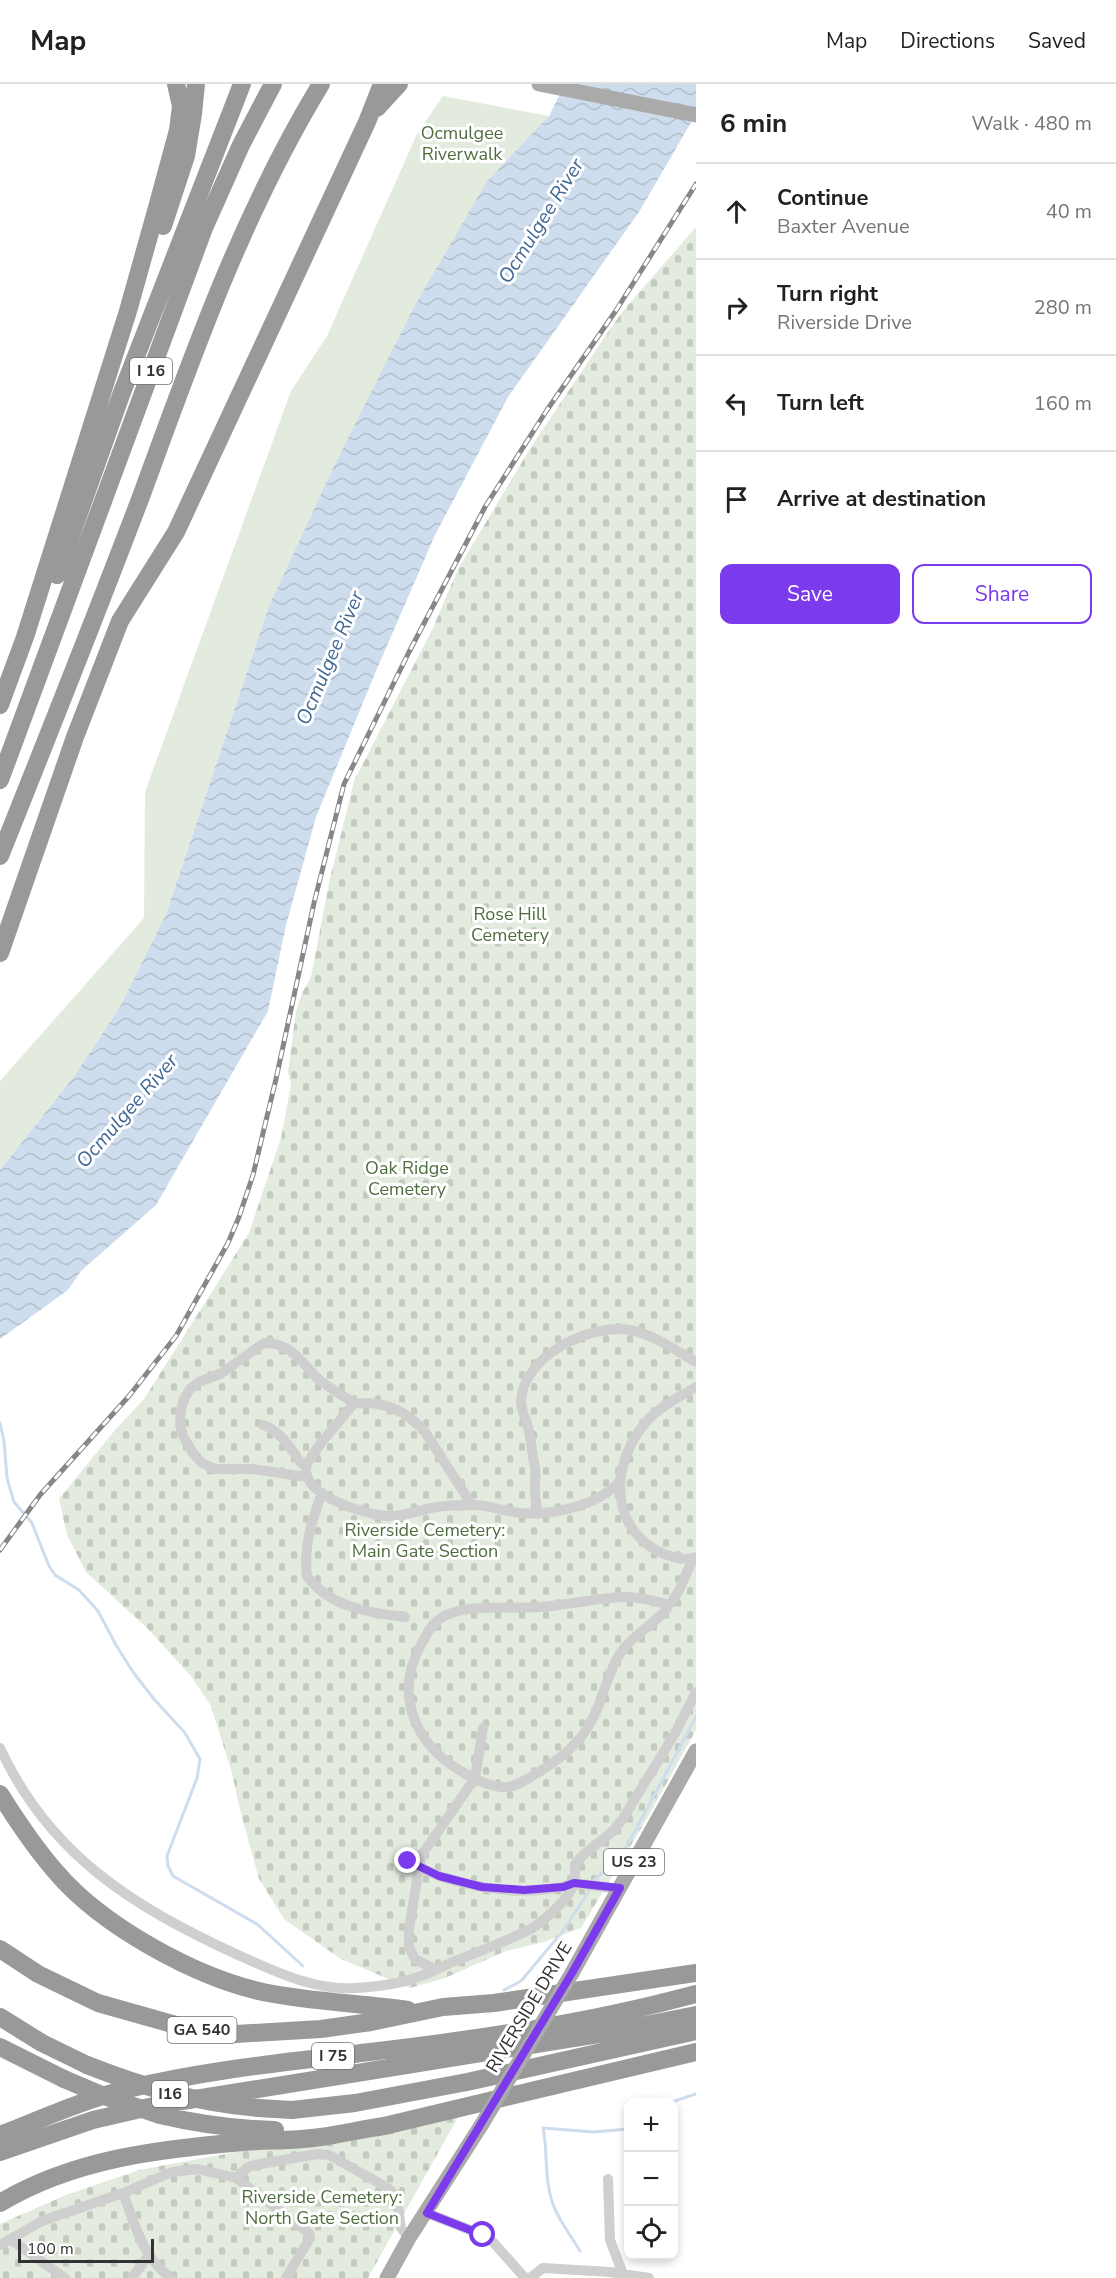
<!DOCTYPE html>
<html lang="en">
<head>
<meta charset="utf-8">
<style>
	:root { --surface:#fff; --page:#f6f6f6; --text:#202124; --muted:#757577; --line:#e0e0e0; --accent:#7c3aed }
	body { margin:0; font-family:"Nunito Sans",sans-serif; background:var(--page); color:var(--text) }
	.controls { position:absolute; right:18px; bottom:18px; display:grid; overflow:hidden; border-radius:12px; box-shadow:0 3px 9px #0003 }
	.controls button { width:54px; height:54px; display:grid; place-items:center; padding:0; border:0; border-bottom:2px solid var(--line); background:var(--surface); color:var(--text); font:30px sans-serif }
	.scale { position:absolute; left:18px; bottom:15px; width:136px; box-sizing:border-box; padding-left:6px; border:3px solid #323232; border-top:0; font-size:16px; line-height:21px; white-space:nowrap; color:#323232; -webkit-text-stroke:4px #fff; paint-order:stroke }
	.stop { position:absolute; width:18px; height:18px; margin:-14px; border:4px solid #7c3aed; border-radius:50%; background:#fff }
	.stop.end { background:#7c3aed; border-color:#fff; box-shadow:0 2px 6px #0008 }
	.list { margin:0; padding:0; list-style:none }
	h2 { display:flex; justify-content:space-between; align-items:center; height:78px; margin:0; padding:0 24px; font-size:26px }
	h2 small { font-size:20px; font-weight:400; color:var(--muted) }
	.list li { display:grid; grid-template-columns:39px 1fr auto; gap:18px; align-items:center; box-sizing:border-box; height:96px; padding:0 24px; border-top:2px solid var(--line) }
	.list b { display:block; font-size:22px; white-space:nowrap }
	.list p { margin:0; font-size:20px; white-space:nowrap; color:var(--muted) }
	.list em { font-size:20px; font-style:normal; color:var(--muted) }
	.actions { display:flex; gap:12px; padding:18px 24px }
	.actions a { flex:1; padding:14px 0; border:2px solid var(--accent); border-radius:12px; text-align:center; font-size:21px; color:var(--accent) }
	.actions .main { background:var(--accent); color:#fff }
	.icon { flex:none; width:33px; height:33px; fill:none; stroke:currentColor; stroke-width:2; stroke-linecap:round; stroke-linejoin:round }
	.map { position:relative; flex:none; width:696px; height:2194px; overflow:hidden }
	header { display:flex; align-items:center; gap:36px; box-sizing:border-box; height:84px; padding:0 30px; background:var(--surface); border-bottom:2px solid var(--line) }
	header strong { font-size:28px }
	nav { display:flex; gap:33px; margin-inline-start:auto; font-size:21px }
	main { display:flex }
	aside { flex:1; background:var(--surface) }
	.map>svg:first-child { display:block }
</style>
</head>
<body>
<header>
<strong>Map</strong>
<nav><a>Map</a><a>Directions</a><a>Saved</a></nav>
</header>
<main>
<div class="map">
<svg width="696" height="2194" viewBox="0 0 696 2194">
	<defs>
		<pattern id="cemetery-stones" width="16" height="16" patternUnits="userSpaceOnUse" patternTransform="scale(1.5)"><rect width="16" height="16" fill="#e3ebde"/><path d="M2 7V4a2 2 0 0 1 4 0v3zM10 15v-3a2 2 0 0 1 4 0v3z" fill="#c3cabf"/></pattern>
		<pattern id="water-waves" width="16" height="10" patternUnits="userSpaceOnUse" patternTransform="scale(1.5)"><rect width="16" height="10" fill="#cedded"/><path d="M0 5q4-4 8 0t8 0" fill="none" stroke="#b1becc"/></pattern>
	</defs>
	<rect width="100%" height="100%" fill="#fff"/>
	<path fill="url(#cemetery-stones)" d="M 696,143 L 696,1646 L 648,1733 L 581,1844 L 544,1858 L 506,1867 L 445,1894 L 410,1904 L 341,1875 L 284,1835 L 259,1795 L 240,1726 L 232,1689 L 211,1622 L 191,1592 L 148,1545 L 86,1488 L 67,1451 L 59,1415 L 115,1346 L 144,1315 L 249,1149 L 281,1054 L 291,1000 L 288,988 L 296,927 L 302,909 L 311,893 L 329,799 L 354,697 L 432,546 L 458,485 L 531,363 L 608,248 L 623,227 Z
		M 462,2026 L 368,2194 L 0,2194 L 0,2140 L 66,2111 L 139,2086 Z"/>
	<path fill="#e3ebde" d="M 443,12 L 549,32 L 487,97 L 333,384 L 269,522 L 166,830 L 121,921 L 75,991 L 0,1086 L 0,997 L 144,834 L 145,708 L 291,307 L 327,252 L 417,50 Z"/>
	<path fill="url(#water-waves)" d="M 565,0 L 696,0 L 696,30 L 639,128 L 508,313 L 435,451 L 376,587 L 316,733 L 286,841 L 268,927 L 156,1121 L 81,1187 L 68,1206 L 0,1255 L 0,1086 L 75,991 L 121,921 L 166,830 L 269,522 L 333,384 L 414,223 L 487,97 L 549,32 Z"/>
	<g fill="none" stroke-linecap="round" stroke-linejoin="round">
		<path stroke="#cedded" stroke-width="3" d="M 0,1339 L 4,1357 L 7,1394 L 14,1418 L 32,1439 L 49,1482 L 55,1491 L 79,1506 L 98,1527 L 116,1561 L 133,1588 L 154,1615 L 185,1649 L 200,1675 L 197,1694 L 167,1772 L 168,1782 L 173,1792 L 257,1840 L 303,1882
			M 594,1796 L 615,1778 L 627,1762 L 696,1633
			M 504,1906 L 521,1897 L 563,1847 L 589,1807
			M 672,2018 L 696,2010
			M 580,2167 C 570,2150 556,2133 551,2114 C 544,2091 548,2067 543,2044 L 594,2048 L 628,2045"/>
		<path stroke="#cfcfcf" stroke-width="10" d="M 696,1303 C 679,1313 659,1323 646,1338 C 613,1376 607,1438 656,1466 C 667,1472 684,1478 696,1473
			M 354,1319 C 344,1333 307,1371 306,1385 C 305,1413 365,1430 387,1432 C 405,1433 420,1425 437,1423 C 449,1421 462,1421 474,1421 C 489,1421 503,1427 519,1429 C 550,1432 599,1422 620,1397
			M 263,1341 C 281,1347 291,1365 301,1379 L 306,1382
			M 307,1393 L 252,1385 L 215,1385 L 202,1379 L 193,1369 L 183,1352 L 180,1341 L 181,1326 L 184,1315 L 190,1305 L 199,1298 L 222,1289 L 264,1259 C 289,1258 301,1277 316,1293 C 326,1302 340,1310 351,1317 C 357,1321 362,1319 369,1319 C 393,1321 409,1330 425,1348 L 472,1421
			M 322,1409 C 312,1437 303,1462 307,1492 C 329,1523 370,1529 405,1533
			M 538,1430 C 537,1421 534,1412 535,1403 C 535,1396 536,1391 535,1384 C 532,1370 531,1353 527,1339 C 524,1332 521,1325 521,1317 C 523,1272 590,1239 630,1246 C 655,1251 675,1266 696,1278
			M 669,1521 C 655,1517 639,1513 625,1513 C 596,1514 568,1521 539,1523 C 511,1525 464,1519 441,1534 C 432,1539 426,1551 422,1559 C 392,1612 416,1664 468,1691 C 479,1697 494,1704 507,1703 C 518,1702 529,1694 539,1688 C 573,1667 591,1648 603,1609 C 608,1595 613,1580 621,1568 C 632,1552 651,1542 664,1528 C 669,1521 675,1514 679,1506 C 685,1496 687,1483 695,1474
			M 0,1664 C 50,1772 134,1823 238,1871 C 274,1887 315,1907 355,1904 C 375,1903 399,1900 418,1893 C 431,1889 443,1882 455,1877 C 481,1867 506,1857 531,1845 C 547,1834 566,1817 575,1799 L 619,1805
			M 408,1777 C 419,1782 430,1789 442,1793 C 483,1806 533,1813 575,1799 L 575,1780 L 582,1772 L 613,1747 L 622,1736 L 674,1651 L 696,1608
			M 434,1885 L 415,1875 L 409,1863 L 409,1845 L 421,1772 L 475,1694 L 483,1644
			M 236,2094 L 248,2083 L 255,2081 L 317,2070 L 329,2071 L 388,2104 L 394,2110 L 397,2118 L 401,2144 L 409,2154
			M 608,2095 L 610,2156 L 623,2190
			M 123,2109 C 135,2140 142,2173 171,2194
			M 427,2129 L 483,2151 L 493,2158 L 525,2194
			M 10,2155 L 65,2194
			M 0,2161 L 42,2137 L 123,2109 L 172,2088 L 197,2085 L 236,2094 L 309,2149 L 310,2154 L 286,2194
			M 132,2194 L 149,2171
			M 530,2194 L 543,2184 L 610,2188 L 649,2194"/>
		<path stroke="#aaa" stroke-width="15" d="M 539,0 L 696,31
			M 572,1889 L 696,1667
			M 387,2194 L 409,2154 L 482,2040"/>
		<path stroke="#999" stroke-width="18" d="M 377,24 L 399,0
			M 163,142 L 186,72 L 193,30 L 196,0
			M 57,491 L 121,311 L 242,0
			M 0,621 L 25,553 L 128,227 L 158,120 L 178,46 L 181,22 L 176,0
			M 0,696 L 204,144 L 241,61 L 273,0
			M 0,772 C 48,652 96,531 142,410 C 193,270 243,128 321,0
			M 0,869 L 75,653 L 120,537 L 176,448 L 367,38 L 382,0
			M 0,1710 C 17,1737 35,1764 56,1788 C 102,1842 195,1893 263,1908 C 311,1918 360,1919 408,1926
			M 0,1865 L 38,1890 L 98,1919 L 190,1945 L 236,1950 L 321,1945 L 371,1938 L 443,1923 L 494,1919 L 696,1889
			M 0,1933 L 42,1959 L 87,1981
			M 0,1963 L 64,1995
			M 258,2024 L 292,2026 L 355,2019 L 467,1998 L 696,1947
			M 160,2031 C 198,2040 236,2045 275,2046
			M 0,2051 C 41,2035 81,2017 123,2006 C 204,1986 288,1978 370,1968 C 480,1955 589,1939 696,1910
			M 0,2068 L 93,2036 L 158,2021 L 611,1948 L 696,1931
			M 0,2119 C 73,2075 159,2065 243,2058 C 268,2056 295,2057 321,2053 C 342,2050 363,2045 384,2042 L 696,1968"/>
		<g stroke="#878787" stroke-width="5">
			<path id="rail" d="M 0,1466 L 40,1411 L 129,1312 L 176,1252 L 228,1159 L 239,1133 L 253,1091 L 276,995 L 314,819 L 344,700 L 409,568 L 485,423 L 547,326 L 615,228 L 696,100"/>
		</g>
		<use href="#rail" stroke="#fff" stroke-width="3" stroke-dasharray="9" stroke-linecap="butt"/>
		<path stroke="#aaa" stroke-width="15" d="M 482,2040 L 572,1889"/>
		<path stroke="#999" stroke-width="18" d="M 87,1981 C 143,2003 197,2019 258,2024
			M 64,1995 L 104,2012 L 160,2031"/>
	</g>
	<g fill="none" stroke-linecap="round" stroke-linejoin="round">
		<path stroke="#7c3aed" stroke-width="8" d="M 408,1777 L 439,1792 L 482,1803 L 524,1806 L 563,1803 L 574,1799 L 620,1804 L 572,1889 L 427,2129 L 483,2151"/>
	</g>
	<g text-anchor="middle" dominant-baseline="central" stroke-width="6" stroke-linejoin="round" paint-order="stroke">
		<g fill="#fff" stroke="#707070" stroke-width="1.5">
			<rect x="130" y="274" width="42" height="26" rx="4.5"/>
			<rect x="604" y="1765" width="60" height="26" rx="4.5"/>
			<rect x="167.5" y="1933" width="69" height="26" rx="4.5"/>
			<rect x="312" y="1959" width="42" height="26" rx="4.5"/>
			<rect x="152" y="1997" width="36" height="26" rx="4.5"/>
		</g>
		<g font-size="16" font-weight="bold" fill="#323232">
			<text x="151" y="287">I 16</text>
			<text x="634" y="1778">US 23</text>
			<text x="202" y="1946">GA 540</text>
			<text x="333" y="1972">I 75</text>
			<text x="170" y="2010">I16</text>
		</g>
		<g font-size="18" fill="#4f6e3f" stroke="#fff">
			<text x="462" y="49">Ocmulgee<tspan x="462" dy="21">Riverwalk</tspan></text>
			<text x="510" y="830">Rose Hill<tspan x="510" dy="21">Cemetery</tspan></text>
			<text x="407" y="1084">Oak Ridge<tspan x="407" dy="21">Cemetery</tspan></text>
			<text x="425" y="1446">Riverside Cemetery:<tspan x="425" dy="21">Main Gate Section</tspan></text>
			<text x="322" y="2113">Riverside Cemetery:<tspan x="322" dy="21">North Gate Section</tspan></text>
		</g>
		<g font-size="18" fill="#323232" stroke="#fff">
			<text transform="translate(529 1923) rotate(-59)">RIVERSIDE DRIVE</text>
		</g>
		<g font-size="20" font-style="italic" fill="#406894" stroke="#fff">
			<text transform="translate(541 137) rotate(-58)">Ocmulgee River</text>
			<text transform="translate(330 574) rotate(-67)">Ocmulgee River</text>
			<text transform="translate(127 1027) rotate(-49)">Ocmulgee River</text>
		</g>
	</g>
</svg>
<div class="controls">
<button>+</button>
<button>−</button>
<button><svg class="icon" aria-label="locate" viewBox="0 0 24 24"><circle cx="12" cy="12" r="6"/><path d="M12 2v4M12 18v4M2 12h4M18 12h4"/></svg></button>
</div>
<div class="scale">100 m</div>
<div class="stop" style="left:483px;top:2151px"></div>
<div class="stop end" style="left:408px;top:1777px"></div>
</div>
<aside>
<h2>6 min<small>Walk · 480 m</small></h2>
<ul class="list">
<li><svg class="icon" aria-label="ahead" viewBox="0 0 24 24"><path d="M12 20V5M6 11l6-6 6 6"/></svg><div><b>Continue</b><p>Baxter Avenue</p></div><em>40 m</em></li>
<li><svg class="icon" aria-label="right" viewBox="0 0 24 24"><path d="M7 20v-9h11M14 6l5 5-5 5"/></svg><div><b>Turn right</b><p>Riverside Drive</p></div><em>280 m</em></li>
<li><svg class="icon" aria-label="left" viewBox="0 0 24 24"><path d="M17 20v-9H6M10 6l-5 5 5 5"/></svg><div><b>Turn left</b></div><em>160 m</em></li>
<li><svg class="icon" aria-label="arrive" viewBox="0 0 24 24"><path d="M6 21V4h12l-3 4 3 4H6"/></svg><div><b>Arrive at destination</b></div></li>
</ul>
<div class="actions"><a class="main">Save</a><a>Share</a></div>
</aside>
</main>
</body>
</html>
